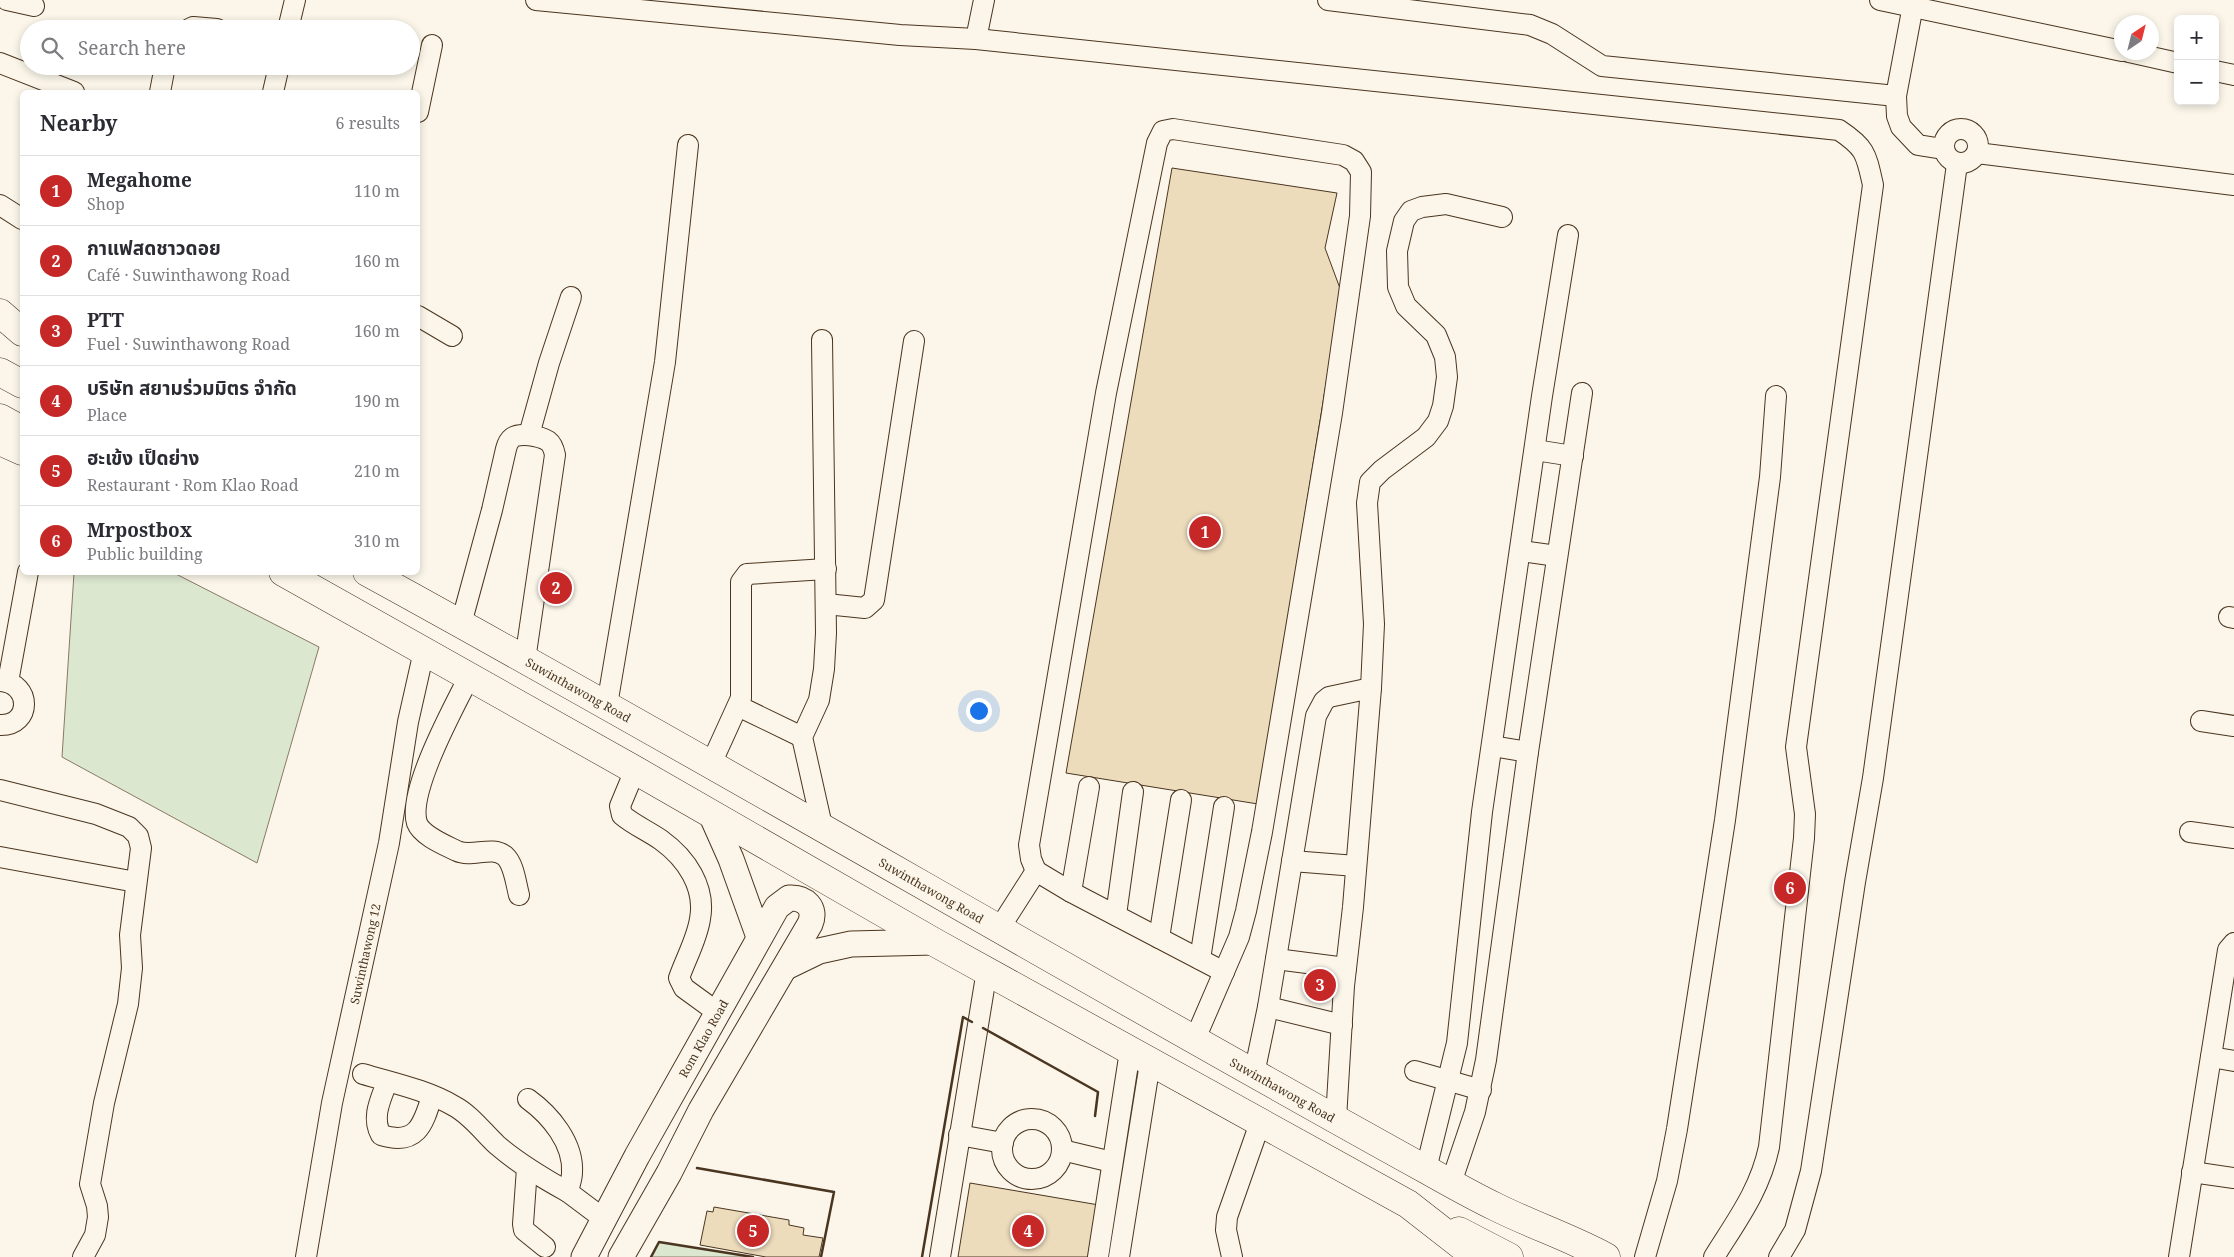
<!DOCTYPE html>
<html lang="en">
<head>
<meta charset="utf-8">
<style>
	:root { --surface:#fff; --page:#f7f7f7; --text:#2b2b33; --muted:#7c7c81; --line:#e1e1e2; --accent:#c62828 }
	body { margin:0; font-family:"Noto Serif","Noto Sans Thai",serif; background:var(--page); color:var(--text) }
	.controls { position:absolute; right:15px; top:15px; display:grid; overflow:hidden; border-radius:8px; box-shadow:0 2px 8px #0003 }
	.controls button { width:45px; height:45px; display:grid; place-items:center; padding:0; border:0; border-bottom:1px solid var(--line); background:var(--surface); color:var(--text); font:25px sans-serif }
	.compass { position:absolute; left:2114px; top:15px; width:45px; height:45px; border-radius:50%; background:var(--surface); box-shadow:0 2px 8px #0003; rotate:35deg }
	.you { position:absolute; left:978px; top:710px; width:18px; height:18px; margin:-12px; border:4px solid #fff; border-radius:50%; background:#1a73e8; box-shadow:0 0 0 8px #1a73e833 }
	.badge { display:grid; place-items:center; width:32px; height:32px; border-radius:50%; background:var(--accent); color:#fff; font-size:16px; font-weight:700 }
	.pin { position:absolute; translate:-50% -50%; border:2px solid #fff; box-shadow:0 1px 5px #0006 }
	.list { margin:0; padding:0; list-style:none }
	h2 { display:flex; justify-content:space-between; align-items:center; height:65px; margin:0; padding:0 20px; font-size:21px }
	h2 small { font-size:16px; font-weight:400; color:var(--muted) }
	.list li { display:grid; grid-template-columns:32px 1fr auto; gap:15px; align-items:center; box-sizing:border-box; height:70px; padding:0 20px; border-top:1px solid var(--line) }
	.list b { display:block; font-size:19px; white-space:nowrap }
	.list p { margin:0; font-size:16px; white-space:nowrap; color:var(--muted) }
	.list em { font-size:16px; font-style:normal; color:var(--muted) }
	.icon { flex:none; width:28px; height:28px; fill:none; stroke:currentColor; stroke-width:2; stroke-linecap:round; stroke-linejoin:round }
	.map { position:relative; flex:none; width:2234px; height:1257px; overflow:hidden }
	.search { position:absolute; background:var(--surface); box-shadow:0 2px 8px #0003; left:20px; top:20px; width:400px; height:55px; display:flex; align-items:center; gap:12px; box-sizing:border-box; padding:0 18px; border-radius:28px; color:var(--muted); font-size:19px }
	.panel { position:absolute; background:var(--surface); box-shadow:0 2px 8px #0003; left:20px; top:90px; width:400px; height:485px; border-radius:8px }
	.map>svg:first-child { display:block }
</style>
</head>
<body>
<div class="map">
<svg width="2234" height="1257" viewBox="0 0 2234 1257">
	<rect width="100%" height="100%" fill="#fbf6e9"/>
	<path fill="#dce7d0" stroke="#887966" d="M 74,573 L 174,573 L 319,647 L 257,863 L 62,757 Z
		M 659,1242 L 753,1257 L 651,1257 Z"/>
	<path fill="#ecdcbc" stroke="#4a3520" d="M 1172,168 L 1337,193 L 1325,248 L 1341,291 L 1258,804 L 1066,773 Z
		M 970,1183 L 1099,1205 L 1090,1257 L 958,1257 Z
		M 714,1207 L 789,1220 L 789,1225 L 804,1228 L 803,1235 L 823,1238 L 819,1257 L 766,1257 L 700,1245 L 707,1211 L 713,1212 Z"/>
	<g fill="none" stroke-linecap="round" stroke-linejoin="round">
		<g stroke="#4a3520" stroke-width="22">
			<g id="minor">
				<path d="M 7,0 L 34,6"/>
				<path d="M 536,0 L 900,35 L 976,39 L 1839,130 C 1866,148 1866,154 1873,185 L 1796,747 L 1805,814 L 1804,838 L 1769,1147 C 1760,1190 1737,1220 1714,1257"/>
				<path d="M 1328,0 L 1530,25 L 1552,34 L 1602,66 L 1896,96"/>
				<path d="M 1880,0 L 2122,51"/>
				<path d="M 1914,0 L 1896,96 L 1897,116 L 1901,127 L 1918,145 L 1943,149"/>
				<path d="M 189,29 L 193,27 L 217,29"/>
				<path d="M 288,29 L 295,0"/>
				<path d="M 976,39 L 984,0"/>
				<path d="M 2129,52 L 2178,63"/>
				<path d="M 0,63 L 74,92"/>
				<path d="M 2215,71 L 2234,75"/>
				<path d="M 160,92 L 165,66"/>
				<path d="M 273,92 L 279,66"/>
				<path d="M 418,112 L 432,45"/>
				<circle cx="1961" cy="146" r="17"/>
				<path d="M 1977,153 L 2234,185"/>
				<path d="M 0,205 L 22,219"/>
				<path d="M 418,316 L 452,336"/>
				<path d="M 529,435 L 549,363 L 571,297"/>
				<path d="M 1535,450 L 1573,456"/>
				<path d="M 1521,551 L 1557,556"/>
				<path d="M 826,604 L 865,608 L 874,600 L 914,341"/>
				<path d="M 2229,617 L 2234,618"/>
				<path d="M 461,624 L 492,510 L 506,449 C 507,445 508,441 512,438 C 519,432 540,436 548,441 C 552,444 554,450 555,455 L 525,660"/>
				<path d="M 469,677 C 454,707 407,792 417,823 C 422,836 445,845 457,851 C 472,858 492,845 505,856 C 514,864 516,884 519,895"/>
				<path d="M 0,681 C 32,683 32,726 0,725"/>
				<path d="M 8,682 L 28,572"/>
				<path d="M 1371,688 L 1374,624 L 1367,503 L 1370,482 L 1382,470 L 1426,437 L 1438,421 L 1443,406 L 1447,377 L 1445,357 L 1436,335 L 1406,306 L 1398,287 L 1397,251 L 1404,221 L 1411,211 L 1422,207 L 1446,204 L 1502,217"/>
				<path d="M 607,705 L 665,362 L 688,145"/>
				<path d="M 738,706 L 802,737"/>
				<path d="M 2201,721 L 2234,726"/>
				<path d="M 1492,746 L 1528,752"/>
				<path d="M 711,764 L 741,698 L 741,582 L 747,574 L 826,569"/>
				<path d="M 635,770 L 620,806 L 622,815 C 634,825 648,831 661,840 C 686,858 706,887 700,919 C 697,939 686,958 679,978 L 684,988 L 717,1012"/>
				<path d="M 0,790 L 96,814 L 129,827 L 138,836 L 141,848 L 130,935 L 132,968 L 128,1004 L 104,1103 L 90,1184 L 97,1206 L 98,1217 L 95,1235 L 83,1257"/>
				<path d="M 822,826 L 802,737 L 819,700 L 824,669 L 826,633 L 822,340"/>
				<path d="M 2190,832 L 2234,838"/>
				<path d="M 0,857 L 136,882"/>
				<path d="M 1292,861 L 1356,866"/>
				<path d="M 1036,871 L 1031,859 L 1029,845 L 1106,393 L 1157,143 L 1163,131 L 1173,129 L 1343,155 L 1354,161 L 1361,172 L 1360,216 L 1332,413 L 1262,832 L 1246,911 L 1239,937 L 1195,1039"/>
				<path d="M 1071,892 L 1089,787"/>
				<path d="M 1116,915 L 1133,792"/>
				<path d="M 999,929 L 1036,871 L 1071,892 L 1224,972"/>
				<path d="M 1159,938 L 1181,800"/>
				<path d="M 1200,959 L 1224,807"/>
				<path d="M 1276,959 L 1346,968"/>
				<path d="M 1268,1007 L 1342,1025"/>
				<path d="M 2211,1057 L 2234,1061"/>
				<path d="M 1415,1071 L 1481,1090"/>
				<path d="M 363,1074 C 393,1083 427,1090 454,1106 C 471,1115 483,1132 497,1145 C 519,1164 543,1178 568,1192"/>
				<path d="M 1254,1074 L 1268,1007 L 1316,716 L 1324,701 L 1329,697 L 1371,688 L 1353,907 L 1344,986 L 1336,1119"/>
				<path d="M 387,1082 C 381,1099 371,1117 381,1135 C 416,1146 423,1126 432,1096"/>
				<path d="M 528,1099 C 550,1115 574,1143 572,1173 C 572,1179 569,1186 568,1192 L 604,1219"/>
				<circle cx="1032" cy="1149" r="30"/>
				<path d="M 959,1135 L 1003,1143"/>
				<path d="M 1062,1150 L 1112,1162"/>
				<path d="M 527,1168 L 523,1224 L 524,1230 L 545,1247"/>
				<path d="M 1426,1169 L 1457,1043 L 1482,812 L 1542,396 L 1568,235"/>
				<path d="M 2192,1172 L 2234,1178"/>
				<path d="M 1451,1183 L 1475,1112 L 1486,1060 L 1528,752 L 1582,393"/>
				<path id="s1" d="M 306,1257 L 332,1103 L 389,843 L 408,722 L 424,651"/>
				<path d="M 940,1257 L 987,970"/>
				<path d="M 1098,1257 L 1130,1051"/>
				<path d="M 1119,1257 L 1150,1063"/>
				<path d="M 1232,1257 L 1226,1230 L 1227,1217 L 1260,1123"/>
				<path d="M 1645,1257 L 1667,1181 L 1677,1129 L 1725,820 L 1770,477 L 1776,396"/>
				<path d="M 1779,1257 L 1795,1230 L 1811,1171 L 1855,882 L 1873,778 L 1957,164"/>
				<path d="M 2179,1257 L 2228,950 L 2234,943"/>
			</g>
		</g>
		<g stroke="#4a3520" stroke-width="27">
			<g id="major">
				<path d="M 711,814 L 731,859 L 759,937"/>
				<path d="M 786,967 L 819,951 L 851,944 L 934,942"/>
				<path id="s2" d="M 584,1257 L 637,1156 L 777,907 L 789,898 C 805,897 817,908 810,924 L 701,1110 L 669,1173 L 621,1257"/>
			</g>
		</g>
		<g stroke="#4a3520" stroke-width="29">
			<g id="highway">
				<path d="M 0,313 L 22,332"/>
				<path d="M 0,372 L 22,384"/>
				<path d="M 0,418 L 22,430"/>
				<path d="M 0,441 L 22,451"/>
				<path d="M 283,572 L 635,770 L 934,942 L 1408,1204 L 1476,1257"/>
				<path id="s3" d="M 367,572 C 723,767 1072,974 1427,1170 C 1450,1183 1473,1196 1496,1207 C 1532,1225 1571,1238 1606,1257"/>
				<path d="M 1459,1231 L 1509,1257"/>
			</g>
		</g>
		<use href="#minor" stroke="#fbf6e9" stroke-width="20"/>
		<use href="#major" stroke="#fbf6e9" stroke-width="25"/>
		<use href="#highway" stroke="#fbf6e9" stroke-width="28"/>
		<path stroke="#4a3520" stroke-width="2.5" d="M 983,1028 L 1098,1092 L 1095,1116
			M 697,1168 L 834,1192 L 821,1257
			M 651,1257 L 659,1242 L 753,1257
			M 922,1257 L 963,1017 L 972,1022"/>
	</g>
	<g text-anchor="middle" dominant-baseline="central" stroke-width="4" stroke-linejoin="round" paint-order="stroke">
		<g font-size="12" fill="#4a3520" stroke="#fbf6e9">
			<text stroke="none"><textPath href="#s3" startOffset="242">Suwinthawong Road</textPath></text>
			<text stroke="none"><textPath href="#s3" startOffset="648">Suwinthawong Road</textPath></text>
			<text stroke="none"><textPath href="#s1" startOffset="309">Suwinthawong 12</textPath></text>
			<text stroke="none"><textPath href="#s2" startOffset="249">Rom Klao Road</textPath></text>
			<text stroke="none"><textPath href="#s3" startOffset="1052">Suwinthawong Road</textPath></text>
		</g>
	</g>
</svg>
<div class="controls">
<button>+</button>
<button>−</button>
</div>
<svg class="compass" viewBox="-18 -18 36 36"><path d="M0-13l5 13h-10z" fill="#e53935"/><path d="M0 13l5-13h-10z" fill="#7c7c81"/></svg>
<div class="you"></div>
<div class="pin badge" style="left:1205px;top:532px">1</div>
<div class="pin badge" style="left:556px;top:588px">2</div>
<div class="pin badge" style="left:1320px;top:985px">3</div>
<div class="pin badge" style="left:1028px;top:1231px">4</div>
<div class="pin badge" style="left:753px;top:1231px">5</div>
<div class="pin badge" style="left:1790px;top:888px">6</div>
<div class="search"><svg class="icon" aria-label="search" viewBox="0 0 24 24"><circle cx="10" cy="10" r="6"/><path d="M15 15l6 6"/></svg>Search here</div>
<section class="panel">
<h2>Nearby<small>6 results</small></h2>
<ul class="list">
<li><span class="badge">1</span><div><b>Megahome</b><p>Shop</p></div><em>110 m</em></li>
<li><span class="badge">2</span><div><b>กาแฟสดชาวดอย</b><p>Café · Suwinthawong Road</p></div><em>160 m</em></li>
<li><span class="badge">3</span><div><b>PTT</b><p>Fuel · Suwinthawong Road</p></div><em>160 m</em></li>
<li><span class="badge">4</span><div><b>บริษัท สยามร่วมมิตร จำกัด</b><p>Place</p></div><em>190 m</em></li>
<li><span class="badge">5</span><div><b>ฮะเข้ง เป็ดย่าง</b><p>Restaurant · Rom Klao Road</p></div><em>210 m</em></li>
<li><span class="badge">6</span><div><b>Mrpostbox</b><p>Public building</p></div><em>310 m</em></li>
</ul>
</section>
</div>
</body>
</html>
